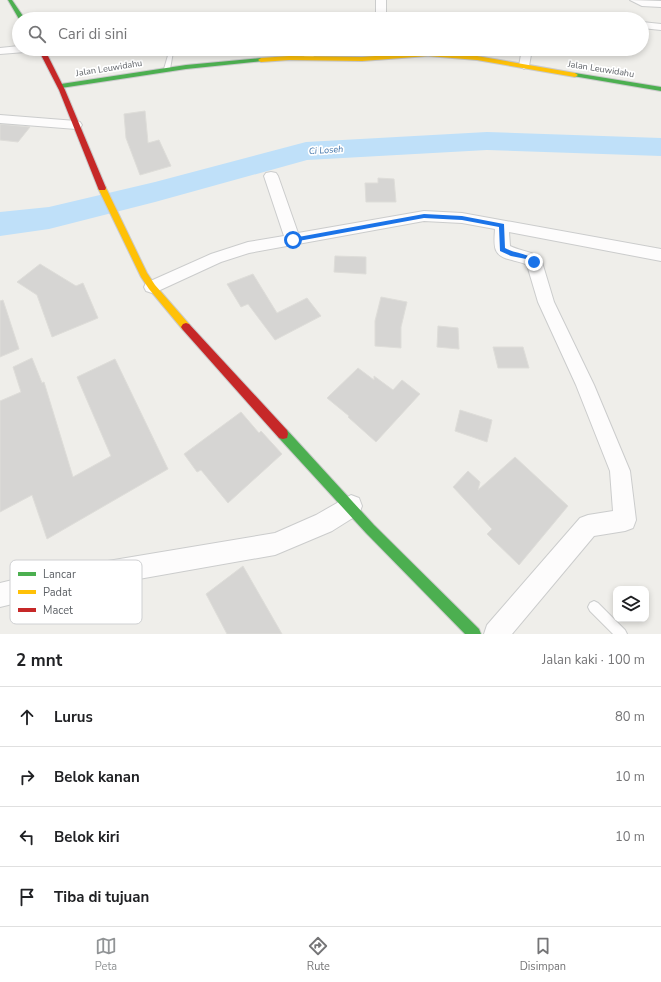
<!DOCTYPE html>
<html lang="id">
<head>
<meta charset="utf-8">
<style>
	:root { --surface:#fff; --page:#f6f6f6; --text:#202124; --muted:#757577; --line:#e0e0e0; --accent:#919496 }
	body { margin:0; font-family:"Nunito Sans",sans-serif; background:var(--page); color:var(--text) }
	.controls { position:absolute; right:12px; bottom:12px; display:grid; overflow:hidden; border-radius:8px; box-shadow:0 2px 6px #0003 }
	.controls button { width:36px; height:36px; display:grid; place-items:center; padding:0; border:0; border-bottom:1px solid var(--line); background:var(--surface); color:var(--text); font:20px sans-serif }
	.stop { position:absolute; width:12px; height:12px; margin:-9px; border:3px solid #1a73e8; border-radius:50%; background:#fff }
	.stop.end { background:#1a73e8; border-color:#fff; box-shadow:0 1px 4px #0008 }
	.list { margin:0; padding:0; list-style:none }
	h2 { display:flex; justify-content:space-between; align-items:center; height:52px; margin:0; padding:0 16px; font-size:17px }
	h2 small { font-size:13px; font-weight:400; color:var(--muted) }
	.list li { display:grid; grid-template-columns:26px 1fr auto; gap:12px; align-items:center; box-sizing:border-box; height:60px; padding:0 16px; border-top:1px solid var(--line) }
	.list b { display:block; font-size:15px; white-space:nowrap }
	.list em { font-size:13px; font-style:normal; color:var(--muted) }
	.icon { flex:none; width:22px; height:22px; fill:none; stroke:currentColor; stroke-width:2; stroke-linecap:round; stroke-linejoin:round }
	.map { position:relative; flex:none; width:661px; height:634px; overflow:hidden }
	.search { position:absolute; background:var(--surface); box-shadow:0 2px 6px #0003; left:12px; right:12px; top:12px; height:44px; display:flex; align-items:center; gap:10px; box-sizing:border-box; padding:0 14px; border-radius:22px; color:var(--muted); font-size:15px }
	.sheet { height:292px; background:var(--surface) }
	nav { display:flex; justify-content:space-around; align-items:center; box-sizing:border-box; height:56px; border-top:1px solid var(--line); background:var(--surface); font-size:11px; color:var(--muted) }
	nav a { display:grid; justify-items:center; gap:2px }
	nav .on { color:var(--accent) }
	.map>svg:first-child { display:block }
</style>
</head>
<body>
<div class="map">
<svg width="661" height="634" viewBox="0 0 661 634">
	<rect width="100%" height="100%" fill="#efeeea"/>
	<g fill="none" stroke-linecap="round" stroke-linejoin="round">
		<path fill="#bfe0f9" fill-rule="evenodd" d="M 487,132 L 661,138 L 661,156 L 487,150 L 307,160 L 155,202 L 49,229 L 0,236 L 0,212 L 49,207 L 155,182 L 306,142 Z"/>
	</g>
	<path fill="#d6d5d3" stroke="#deddd9" d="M 145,111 L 148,143 L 159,140 L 171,166 L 140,175 L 126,138 L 124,114 Z
		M 0,124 L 30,127 L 18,142 L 0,140 Z
		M 378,178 L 394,179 L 396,202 L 366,202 L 365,183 L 378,183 Z
		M 335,256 L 366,257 L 366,274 L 334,272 Z
		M 40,264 L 76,286 L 83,283 L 98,318 L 52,337 L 37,295 L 17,282 Z
		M 253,274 L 277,313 L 307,298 L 321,316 L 275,340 L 248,304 L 241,307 L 227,284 Z
		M 381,297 L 407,302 L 401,327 L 401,348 L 375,346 L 375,321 Z
		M 3,300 L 19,349 L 0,357 L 0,301 Z
		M 438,326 L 458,328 L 459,349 L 437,347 Z
		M 493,347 L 523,347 L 529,368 L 498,368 Z
		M 32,358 L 42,383 L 44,382 L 73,477 L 111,456 L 77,377 L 115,359 L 168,469 L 47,539 L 32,495 L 0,512 L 0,401 L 21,392 L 13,367 Z
		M 358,368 L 374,380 L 374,376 L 393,390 L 402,380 L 420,394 L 376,442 L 348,417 L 349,416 L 327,398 Z
		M 460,410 L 492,420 L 487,442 L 455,431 Z
		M 241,412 L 259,433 L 261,431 L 282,454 L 228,503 L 201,470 L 197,472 L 184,454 Z
		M 515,457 L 568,506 L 519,565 L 487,534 L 492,529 L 453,487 L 468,471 L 480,482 L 478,490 Z
		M 243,566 L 282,634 L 227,634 L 206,594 Z"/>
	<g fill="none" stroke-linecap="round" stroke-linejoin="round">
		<g stroke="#cbcccc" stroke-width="2">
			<path id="lane" d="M 56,49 L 63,49 L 45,55 L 43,54 Z
				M 168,49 L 172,49 L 173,52 L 170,69 L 167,71 L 164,69 L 169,52 Z
				M 594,601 L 598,603 L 625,630 L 627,634 L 613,634 L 590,611 L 588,607 L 590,603 Z"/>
		</g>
		<g stroke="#cbcccc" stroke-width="2">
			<path id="street" d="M 376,0 L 386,0 L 386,19 L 376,19 Z
				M 630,0 L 661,1 L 661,7 L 642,6 Z
				M 583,15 L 594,16 L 599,19 L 579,19 L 580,16 Z
				M 642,22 L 661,24 L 661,30 L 642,28 Z
				M 19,46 L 19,49 L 30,49 L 25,52 L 0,54 L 0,48 Z
				M 305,49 L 315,49 L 313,60 L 305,60 L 304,58 Z
				M 377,49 L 387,49 L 385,58 L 377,58 L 376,56 Z
				M 522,49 L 532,49 L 529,66 L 524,69 L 519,66 Z
				M 0,115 L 76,121 L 80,122 L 82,125 L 80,128 L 76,129 L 0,123 Z
				M 271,172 L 276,173 L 278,176 L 298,233 L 424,211 L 462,213 L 661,249 L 661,261 L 509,232 L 510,246 C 521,252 535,250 542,262 L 554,302 L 594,385 L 630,471 L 636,520 L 633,528 L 625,531 L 594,536 L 512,634 L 484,634 L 487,625 L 580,518 L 588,515 L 613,511 L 610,471 L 576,385 L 538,302 L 527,265 C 522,262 518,262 512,260 C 492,256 494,246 495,229 L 462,223 L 424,221 L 249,253 L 221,262 L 158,291 L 152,293 L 146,291 L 144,287 L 146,283 L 211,254 L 248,242 L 284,236 L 264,176 L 266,173 Z
				M 351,495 L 359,498 L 362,506 L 359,514 L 332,531 L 275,555 L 54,594 L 0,607 L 0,583 L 54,570 L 275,533 L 316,515 Z"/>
		</g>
		<g stroke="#cacacb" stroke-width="2">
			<path id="fast" d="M 8,0 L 12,0 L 25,19 L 19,19 Z
				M 261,58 L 263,59 L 263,61 L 186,69 L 61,88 L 58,86 L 61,84 L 186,65 Z
				M 575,73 L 661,87 L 661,91 L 573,76 L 572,75 Z
				M 283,429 L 287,430 L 374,525 L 479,629 L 481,634 L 465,634 L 366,533 L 279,438 L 278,434 L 279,430 Z"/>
		</g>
		<g stroke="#cacacb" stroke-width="2">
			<path id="slow" d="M 428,52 L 477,56 L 575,73 L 578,75 L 575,77 L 477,60 L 428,56 L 362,61 L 289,60 L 261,62 L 258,60 L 261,58 L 289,56 L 362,57 Z
				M 99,186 L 105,186 L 106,188 L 147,273 L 155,285 L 189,324 L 191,327 L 189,330 L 183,330 L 149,289 L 141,277 L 98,188 Z"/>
		</g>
		<g stroke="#cacacb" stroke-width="2">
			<path id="jam" d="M 38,49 L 44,49 L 46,52 L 65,90 L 106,188 L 105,190 L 99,190 L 98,188 L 59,90 Z
				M 186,323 L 189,324 L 287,430 L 288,434 L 287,438 L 283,439 L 279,438 L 183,330 L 181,327 L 183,324 Z"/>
		</g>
		<use href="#lane" fill="#fdfcfc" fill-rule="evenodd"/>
		<use href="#street" fill="#fdfcfc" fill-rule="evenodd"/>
		<use href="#fast" fill="#4caf50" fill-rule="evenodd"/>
		<use href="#slow" fill="#ffc107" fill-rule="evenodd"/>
		<use href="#jam" fill="#c62828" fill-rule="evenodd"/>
	</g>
	<path fill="#1a73e8" d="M 424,214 L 462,216 L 504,224 L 505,248 C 516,254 529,253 537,262 L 534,264 L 526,259 L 511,256 L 500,251 L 499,227 L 462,220 L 424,218 L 293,242 L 290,240 L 293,238 Z"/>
	<g text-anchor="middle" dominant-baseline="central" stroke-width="3.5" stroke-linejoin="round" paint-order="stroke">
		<g font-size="9" fill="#5f6368" stroke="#fff">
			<text transform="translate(109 68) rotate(-9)">Jalan Leuwidahu</text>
			<text transform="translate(601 69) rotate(9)">Jalan Leuwidahu</text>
		</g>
		<g font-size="9" font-style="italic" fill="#4174aa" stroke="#fff">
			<text transform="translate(326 150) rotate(-4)">Ci Loseh</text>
		</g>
	</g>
	<rect x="10" y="560" width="132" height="64" rx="6" fill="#fff" stroke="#cfd0d2" stroke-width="1"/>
	<rect x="18" y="572" width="18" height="4" fill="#4caf50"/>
	<rect x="18" y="590" width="18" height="4" fill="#ffc107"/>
	<rect x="18" y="608" width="18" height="4" fill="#c62828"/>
	<g font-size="11" fill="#5f6368">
		<text x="43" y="578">Lancar</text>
		<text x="43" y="596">Padat</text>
		<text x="43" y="614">Macet</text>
	</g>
</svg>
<div class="controls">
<button><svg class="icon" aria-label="layers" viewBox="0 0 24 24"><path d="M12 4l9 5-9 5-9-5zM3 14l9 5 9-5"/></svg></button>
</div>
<div class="stop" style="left:293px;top:240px"></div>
<div class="stop end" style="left:534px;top:262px"></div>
<div class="search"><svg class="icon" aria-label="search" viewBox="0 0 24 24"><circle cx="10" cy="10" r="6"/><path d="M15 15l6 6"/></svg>Cari di sini</div>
</div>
<section class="sheet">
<h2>2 mnt<small>Jalan kaki · 100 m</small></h2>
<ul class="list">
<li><svg class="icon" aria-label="ahead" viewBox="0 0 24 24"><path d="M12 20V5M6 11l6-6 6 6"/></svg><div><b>Lurus</b></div><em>80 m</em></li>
<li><svg class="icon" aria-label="right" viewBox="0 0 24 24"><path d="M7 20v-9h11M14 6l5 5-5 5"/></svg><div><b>Belok kanan</b></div><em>10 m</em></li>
<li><svg class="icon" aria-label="left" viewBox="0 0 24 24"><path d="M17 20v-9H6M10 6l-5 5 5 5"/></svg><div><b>Belok kiri</b></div><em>10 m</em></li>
<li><svg class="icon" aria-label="arrive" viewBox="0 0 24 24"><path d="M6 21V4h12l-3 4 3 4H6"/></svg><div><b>Tiba di tujuan</b></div></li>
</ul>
</section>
<nav>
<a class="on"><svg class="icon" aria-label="map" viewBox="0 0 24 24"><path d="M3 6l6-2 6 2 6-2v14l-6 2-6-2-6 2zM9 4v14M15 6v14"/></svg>Peta</a>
<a><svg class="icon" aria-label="directions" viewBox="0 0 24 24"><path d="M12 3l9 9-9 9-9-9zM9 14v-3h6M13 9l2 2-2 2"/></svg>Rute</a>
<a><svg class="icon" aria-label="saved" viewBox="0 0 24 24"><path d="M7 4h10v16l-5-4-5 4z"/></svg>Disimpan</a>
</nav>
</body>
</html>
